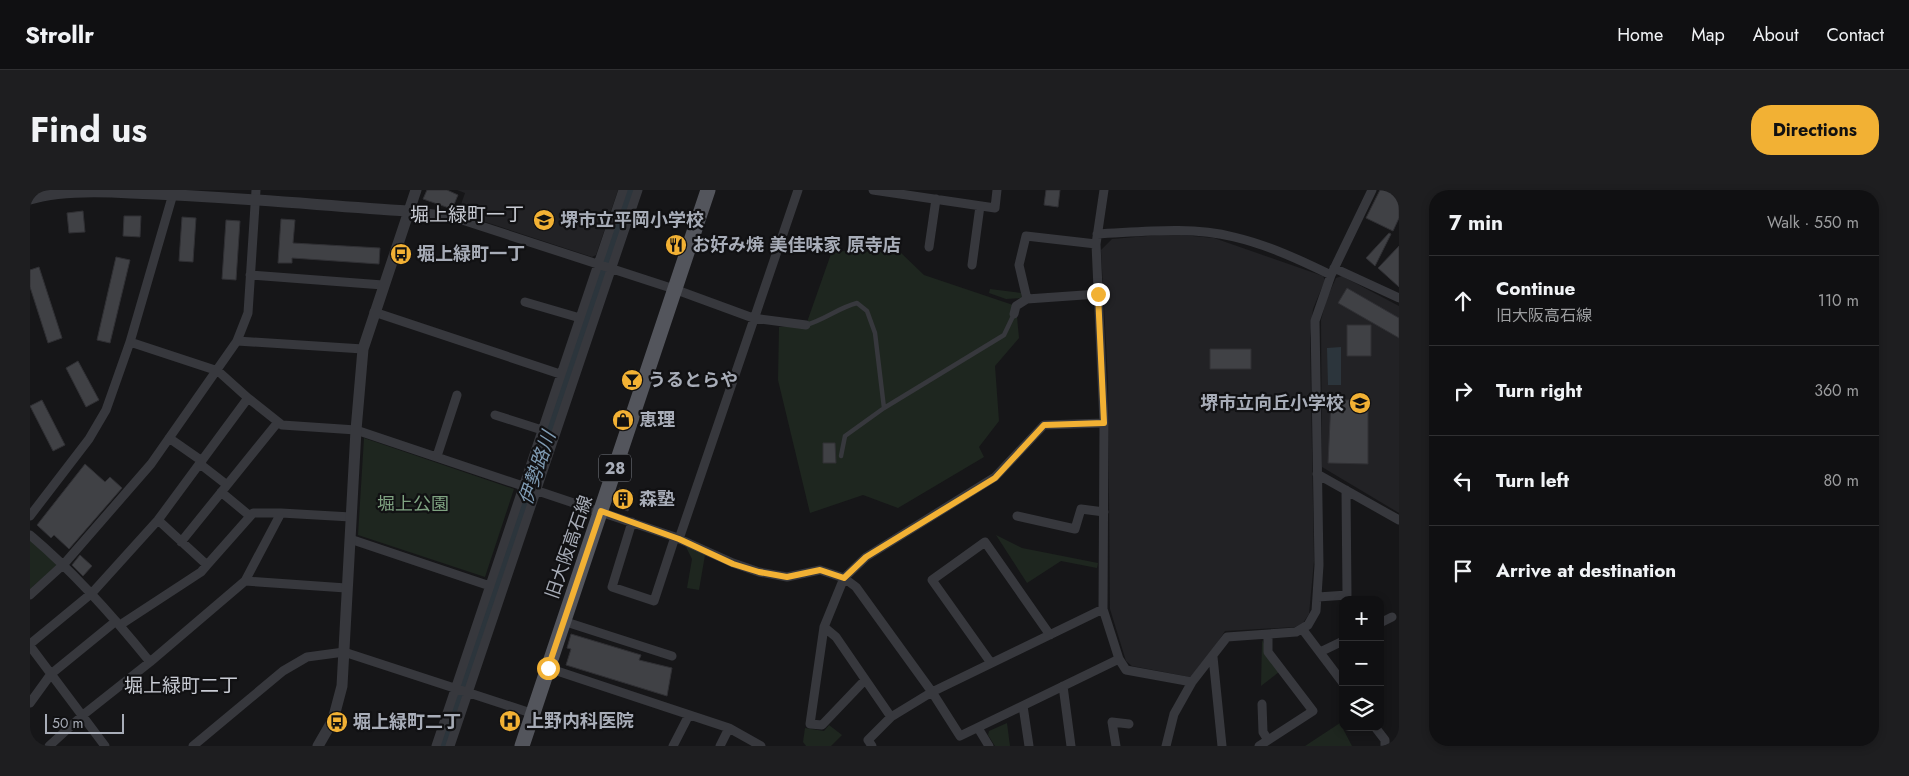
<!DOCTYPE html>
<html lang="en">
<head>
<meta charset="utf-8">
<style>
	:root { --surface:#101012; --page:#1e1e20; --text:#f1f3f6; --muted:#9c9d9f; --line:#303032; --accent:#f2b134 }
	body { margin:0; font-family:Jost,"Noto Sans JP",sans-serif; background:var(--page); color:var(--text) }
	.controls { position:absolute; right:15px; bottom:15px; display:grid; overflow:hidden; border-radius:10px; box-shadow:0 2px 8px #0003 }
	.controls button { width:45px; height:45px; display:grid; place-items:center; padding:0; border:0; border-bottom:1px solid var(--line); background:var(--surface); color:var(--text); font:25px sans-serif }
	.scale { position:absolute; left:15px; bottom:12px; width:79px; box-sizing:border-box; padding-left:5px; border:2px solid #a8adb8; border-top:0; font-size:14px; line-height:18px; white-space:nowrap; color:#a8adb8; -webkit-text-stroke:4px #111113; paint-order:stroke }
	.stop { position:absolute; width:15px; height:15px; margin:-11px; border:4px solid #f2b134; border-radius:50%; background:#fff }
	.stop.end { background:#f2b134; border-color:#fff; box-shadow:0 1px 5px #0008 }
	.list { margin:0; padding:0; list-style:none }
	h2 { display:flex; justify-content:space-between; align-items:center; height:65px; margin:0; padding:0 20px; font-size:21px }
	h2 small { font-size:16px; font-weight:400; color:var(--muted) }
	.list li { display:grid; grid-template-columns:32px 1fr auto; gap:15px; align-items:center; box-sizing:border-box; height:90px; padding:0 20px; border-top:1px solid var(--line) }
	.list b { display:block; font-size:19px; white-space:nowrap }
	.list p { margin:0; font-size:16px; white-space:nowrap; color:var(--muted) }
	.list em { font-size:16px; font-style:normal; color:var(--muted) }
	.icon { flex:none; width:28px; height:28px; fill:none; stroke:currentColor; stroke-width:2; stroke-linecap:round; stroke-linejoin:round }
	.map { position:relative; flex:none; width:1369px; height:556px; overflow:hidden; border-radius:20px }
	header { display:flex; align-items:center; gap:30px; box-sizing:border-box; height:70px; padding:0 25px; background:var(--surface); border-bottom:1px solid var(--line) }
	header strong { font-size:24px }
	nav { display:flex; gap:28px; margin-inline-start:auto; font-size:18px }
	.intro { display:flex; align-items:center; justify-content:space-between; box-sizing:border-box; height:120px; padding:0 30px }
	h1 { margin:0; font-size:35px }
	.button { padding:12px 22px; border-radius:20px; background:var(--accent); color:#111; font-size:18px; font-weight:700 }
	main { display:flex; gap:30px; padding:0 30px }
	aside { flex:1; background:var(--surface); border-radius:20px; box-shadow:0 2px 8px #0003 }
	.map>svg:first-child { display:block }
</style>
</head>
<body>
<header>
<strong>Strollr</strong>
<nav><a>Home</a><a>Map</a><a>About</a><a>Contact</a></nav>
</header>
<div class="intro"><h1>Find us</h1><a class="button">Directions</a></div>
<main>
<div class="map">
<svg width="1369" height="556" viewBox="0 0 1369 556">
	<rect width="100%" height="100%" fill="#161618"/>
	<path fill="#222225" d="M 427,0 L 588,0 L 566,65 L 562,67 L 428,23 L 435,3 Z
		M 1141,44 L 1184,48 L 1293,86 L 1295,90 L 1283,119 L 1280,148 L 1284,371 L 1279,424 L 1273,433 L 1265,437 L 1195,441 L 1167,484 L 1160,487 L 1102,476 L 1096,471 L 1080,419 L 1078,191 L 1071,60 L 1082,49 Z
		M 1312,86 L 1369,116 L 1369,323 L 1292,277 L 1291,130 L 1297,108 L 1306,88 Z"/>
	<path fill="#1e261f" d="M 802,61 L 870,62 L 894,85 L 986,116 L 989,148 L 965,176 L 969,231 L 949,257 L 954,267 L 868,318 L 833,305 L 780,323 L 748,190 L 749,137 L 776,135 Z
		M 960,99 L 991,103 L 992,108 L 976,109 L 959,103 Z
		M 334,248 L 484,299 L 455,387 L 328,345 Z
		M 966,345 L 992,358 L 1068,373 L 1067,378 L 1031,371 L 997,393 Z
		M 0,350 L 28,374 L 0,399 Z
		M 655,355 L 675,365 L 669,400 L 657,398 L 662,369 Z
		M 1232,450 L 1249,482 L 1231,496 Z
		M 977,533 L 980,556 L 965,556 L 958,545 L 959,541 Z
		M 1310,533 L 1322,556 L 1275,556 Z
		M 799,535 L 812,545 L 801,556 L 776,556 L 773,552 L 775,538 L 794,541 Z"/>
	<path fill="#2c353c" d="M 1311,157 L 1311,195 L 1298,195 L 1297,158 Z"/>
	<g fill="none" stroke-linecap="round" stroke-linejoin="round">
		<path stroke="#2c353c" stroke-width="19" d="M 412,556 L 602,0"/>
	</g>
	<path fill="#404145" stroke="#303034" d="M 397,0 L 417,0 L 428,5 L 422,19 L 393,9 Z
		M 1016,0 L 1030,0 L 1028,17 L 1014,15 Z
		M 1350,0 L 1369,0 L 1369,28 L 1363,41 L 1336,28 Z
		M 53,21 L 55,42 L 39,43 L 37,23 Z
		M 94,26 L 111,26 L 110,47 L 93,46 Z
		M 152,27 L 166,28 L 163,72 L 149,71 Z
		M 251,29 L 265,30 L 263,53 L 350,58 L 349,74 L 262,68 L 262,73 L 248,73 Z
		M 196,30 L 210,31 L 206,90 L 192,89 Z
		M 1359,43 L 1361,44 L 1345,76 L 1336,68 Z
		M 1369,56 L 1369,97 L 1348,78 Z
		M 86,67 L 100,70 L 80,153 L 67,150 Z
		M 9,77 L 32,148 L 18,153 L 0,97 L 0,80 Z
		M 1317,98 L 1369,128 L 1369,148 L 1308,113 Z
		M 1317,135 L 1341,135 L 1341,166 L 1317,166 Z
		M 1180,159 L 1221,159 L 1221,179 L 1180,179 Z
		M 48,171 L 69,210 L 56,217 L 36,178 Z
		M 12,210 L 35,255 L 23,261 L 0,216 Z
		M 1301,210 L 1338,210 L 1338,274 L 1298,273 Z
		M 793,253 L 805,253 L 806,273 L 793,273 Z
		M 55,274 L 75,292 L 80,287 L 92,298 L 39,359 L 24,345 L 21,348 L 7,335 Z
		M 589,298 L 603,303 L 598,321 L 583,315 Z
		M 50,365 L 62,376 L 53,386 L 42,375 Z
		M 541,444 L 611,465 L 609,470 L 642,478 L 637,506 L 536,475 L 541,459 L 537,458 Z"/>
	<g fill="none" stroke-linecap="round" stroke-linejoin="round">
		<path stroke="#37383d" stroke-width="4.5" d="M 776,135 C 796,129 808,118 827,113 L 837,121 L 845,143 L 854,218
			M 811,266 L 815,246 L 854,218 L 974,145 L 984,124"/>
		<path stroke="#37383d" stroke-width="9" d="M 843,0 L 965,18 L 967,0
			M 1074,0 L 1066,54 L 1074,233 L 1073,419 L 1089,469 L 1096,480 L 1162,492
			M 378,21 L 420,26 L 644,99 L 723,128 L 776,135
			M 1067,44 C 1112,42 1159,36 1204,47 C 1238,55 1270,70 1301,85
			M 899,57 L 906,9
			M 942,75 L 950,16
			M 1304,78 L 1369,108
			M 220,85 L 353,95
			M 997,109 L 989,75 L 996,46 L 1066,54
			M 495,112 L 550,128
			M 344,122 L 530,184
			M 984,124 L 986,116 L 997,109 L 1068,104
			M 207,151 L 333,159
			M 218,208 L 252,235 L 326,240 L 645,347 L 703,373 L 729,382 L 757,387 L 790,380 L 814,388 L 826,397 L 902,502 L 930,546 L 1089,469
			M 465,225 L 512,240
			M 139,248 L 172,271
			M 407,266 L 427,205
			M 170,274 L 197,295
			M 1287,284 L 1369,330
			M 191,302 L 220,326
			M 251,323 L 321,327
			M 0,326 L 59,249 L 76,220 L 100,152 L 143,4
			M 987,326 L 1045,339 L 1051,319 L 1074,322
			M 602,332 L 582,397 L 624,411 L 645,347
			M 0,345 C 45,383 83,426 120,472
			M 320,349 L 460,396
			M 649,349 L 768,0
			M 151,352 L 248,232
			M 215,391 L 316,398
			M 0,405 L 34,374 L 121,274 L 207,151 L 218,123 L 226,0
			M 1288,407 L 1317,405 L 1316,300
			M 533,431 L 642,466
			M 1350,433 L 1362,427
			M 90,435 L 171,382 L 177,375
			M 794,437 L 806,447 L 861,527
			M 1273,440 L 1313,493
			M 0,454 L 62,403 L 128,330 L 218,208 L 188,181 L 100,152
			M 0,456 L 75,556
			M 1290,462 L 1313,451
			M 1183,467 L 1192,556
			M 961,473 L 902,390 L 955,352 L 1020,445
			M 518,478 L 699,538 L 731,556
			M 835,490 L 792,535 L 780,534 L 794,437 L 814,388 L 836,367 L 965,287 L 1014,235 L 1074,233
			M 1033,496 L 1041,556
			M 0,513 L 21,484 L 86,431
			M 1232,514 L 1233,542 L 1238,550
			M 993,516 L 999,556
			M 1345,537 L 1355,550 L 1355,556
			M 948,538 L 959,556
			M 19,556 L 53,525 L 120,472 L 215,391 L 251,323 L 223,323 L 177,375 L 128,330
			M 163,556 L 253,481 L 277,467 L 314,462 L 504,524
			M 406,556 L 593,0
			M 420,556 L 608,0
			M 643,556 L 659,525
			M 690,556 L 699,538
			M 842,556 L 838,550 L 861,527 L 902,502 L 1073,419
			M 1086,556 L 1082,532 L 1099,534
			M 1136,556 L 1144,524 L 1162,492 L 1197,447 L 1266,442 L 1278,435 L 1286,421 L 1289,375 L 1285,131 L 1301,85 L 1342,0
			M 1229,556 L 1283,521 L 1238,462 L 1238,445"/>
		<path stroke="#37383d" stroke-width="11" d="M 0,9 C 29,0 70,1 101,3 C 194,6 286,15 378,21
			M 288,556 L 303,530 L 312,496 L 326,240 L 333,159 L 386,0"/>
		<path stroke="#53555c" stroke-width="15" d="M 492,556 L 678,0"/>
	</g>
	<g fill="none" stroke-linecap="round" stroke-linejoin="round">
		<path stroke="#f2b134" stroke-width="6" d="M 518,478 L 571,321 L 649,349 L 703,374 L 729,382 L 757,387 L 790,380 L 814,388 L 836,367 L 965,288 L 1014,235 L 1074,233 L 1068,104"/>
	</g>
	<defs>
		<g id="school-disc" transform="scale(1.125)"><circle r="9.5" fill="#f2b134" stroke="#111113"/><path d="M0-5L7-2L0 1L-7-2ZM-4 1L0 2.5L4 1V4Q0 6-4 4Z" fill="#111"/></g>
		<g id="restaurant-disc" transform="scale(1.125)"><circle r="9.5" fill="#f2b134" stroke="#111113"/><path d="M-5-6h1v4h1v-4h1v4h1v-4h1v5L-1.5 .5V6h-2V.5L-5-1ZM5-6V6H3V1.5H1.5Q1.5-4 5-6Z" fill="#111"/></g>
		<g id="bus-disc" transform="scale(1.125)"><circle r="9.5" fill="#f2b134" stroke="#111113"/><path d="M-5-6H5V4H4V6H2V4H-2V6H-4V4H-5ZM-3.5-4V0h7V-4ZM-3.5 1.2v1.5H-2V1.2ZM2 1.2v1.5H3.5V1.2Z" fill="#111"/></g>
		<g id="bar-disc" transform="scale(1.125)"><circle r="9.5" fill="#f2b134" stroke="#111113"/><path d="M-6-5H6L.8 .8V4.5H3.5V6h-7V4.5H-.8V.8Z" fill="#111"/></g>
		<g id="shop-disc" transform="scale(1.125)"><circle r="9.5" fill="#f2b134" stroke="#111113"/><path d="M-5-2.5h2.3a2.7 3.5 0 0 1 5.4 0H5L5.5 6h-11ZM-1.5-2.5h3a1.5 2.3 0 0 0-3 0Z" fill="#111"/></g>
		<g id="building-disc" transform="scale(1.125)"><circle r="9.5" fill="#f2b134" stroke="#111113"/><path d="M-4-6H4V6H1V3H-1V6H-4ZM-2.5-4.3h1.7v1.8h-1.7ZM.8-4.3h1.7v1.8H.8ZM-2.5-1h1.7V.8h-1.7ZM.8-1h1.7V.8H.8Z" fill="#111"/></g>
		<g id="hospital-disc" transform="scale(1.125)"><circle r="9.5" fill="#f2b134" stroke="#111113"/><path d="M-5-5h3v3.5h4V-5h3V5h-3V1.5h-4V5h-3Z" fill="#111"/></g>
	</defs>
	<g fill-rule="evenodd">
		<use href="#school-disc" x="514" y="30"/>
		<use href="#restaurant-disc" x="646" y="55"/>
		<use href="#bus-disc" x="371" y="64"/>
		<use href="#bar-disc" x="602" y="190"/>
		<use href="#school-disc" x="1330" y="213"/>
		<use href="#shop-disc" x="593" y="230"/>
		<use href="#building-disc" x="593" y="309"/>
		<use href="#hospital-disc" x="480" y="531"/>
		<use href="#bus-disc" x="307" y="532"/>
	</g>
	<g text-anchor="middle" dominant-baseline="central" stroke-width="4.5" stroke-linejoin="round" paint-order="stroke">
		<rect fill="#111113" stroke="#7b7e86" stroke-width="1" x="569" y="264.5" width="32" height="27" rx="4"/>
		<g font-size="16" font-weight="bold" fill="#a8adb8">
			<text x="585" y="278">28</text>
		</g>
		<g font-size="18" font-weight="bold" fill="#a8adb8" stroke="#111113" text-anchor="start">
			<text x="530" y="30">堺市立平岡小学校</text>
			<text x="662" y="55">お好み焼 美佳味家 原寺店</text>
			<text x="387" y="64">堀上緑町一丁</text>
			<text x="618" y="190">うるとらや</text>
			<text x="1314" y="213" text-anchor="end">堺市立向丘小学校</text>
			<text x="609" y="230">恵理</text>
			<text x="609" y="309">森塾</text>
			<text x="496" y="531">上野内科医院</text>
			<text x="323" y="532">堀上緑町二丁</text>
		</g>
		<g font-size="18" fill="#7fa381" stroke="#111113">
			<text x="383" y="314">堀上公園</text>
		</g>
		<g font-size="18" fill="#a8adb8" stroke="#111113">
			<text transform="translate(539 357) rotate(-71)">旧大阪高石線</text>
		</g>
		<g font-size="19" fill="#c9ccd4" stroke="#111113">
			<text x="437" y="24">堀上緑町一丁</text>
			<text x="151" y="495">堀上緑町二丁</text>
		</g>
		<g font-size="19" font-style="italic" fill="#7f9bb3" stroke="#111113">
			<text transform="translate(507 278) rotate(-71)">伊勢路川</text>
		</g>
	</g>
</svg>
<div class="controls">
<button>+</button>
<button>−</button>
<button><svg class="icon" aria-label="layers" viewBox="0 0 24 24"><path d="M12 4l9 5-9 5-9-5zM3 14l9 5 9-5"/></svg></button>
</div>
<div class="scale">50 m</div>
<div class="stop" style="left:518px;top:478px"></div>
<div class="stop end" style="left:1068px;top:104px"></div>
</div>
<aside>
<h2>7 min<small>Walk · 550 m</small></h2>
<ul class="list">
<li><svg class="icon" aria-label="ahead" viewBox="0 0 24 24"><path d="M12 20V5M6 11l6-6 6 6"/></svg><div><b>Continue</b><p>旧大阪高石線</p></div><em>110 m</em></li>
<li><svg class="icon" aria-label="right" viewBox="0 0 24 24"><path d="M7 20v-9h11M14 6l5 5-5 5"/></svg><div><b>Turn right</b></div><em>360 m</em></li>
<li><svg class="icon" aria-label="left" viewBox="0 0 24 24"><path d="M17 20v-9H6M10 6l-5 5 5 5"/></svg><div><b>Turn left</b></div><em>80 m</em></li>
<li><svg class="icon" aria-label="arrive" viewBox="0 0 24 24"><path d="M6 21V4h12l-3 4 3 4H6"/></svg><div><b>Arrive at destination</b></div></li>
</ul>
</aside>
</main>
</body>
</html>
